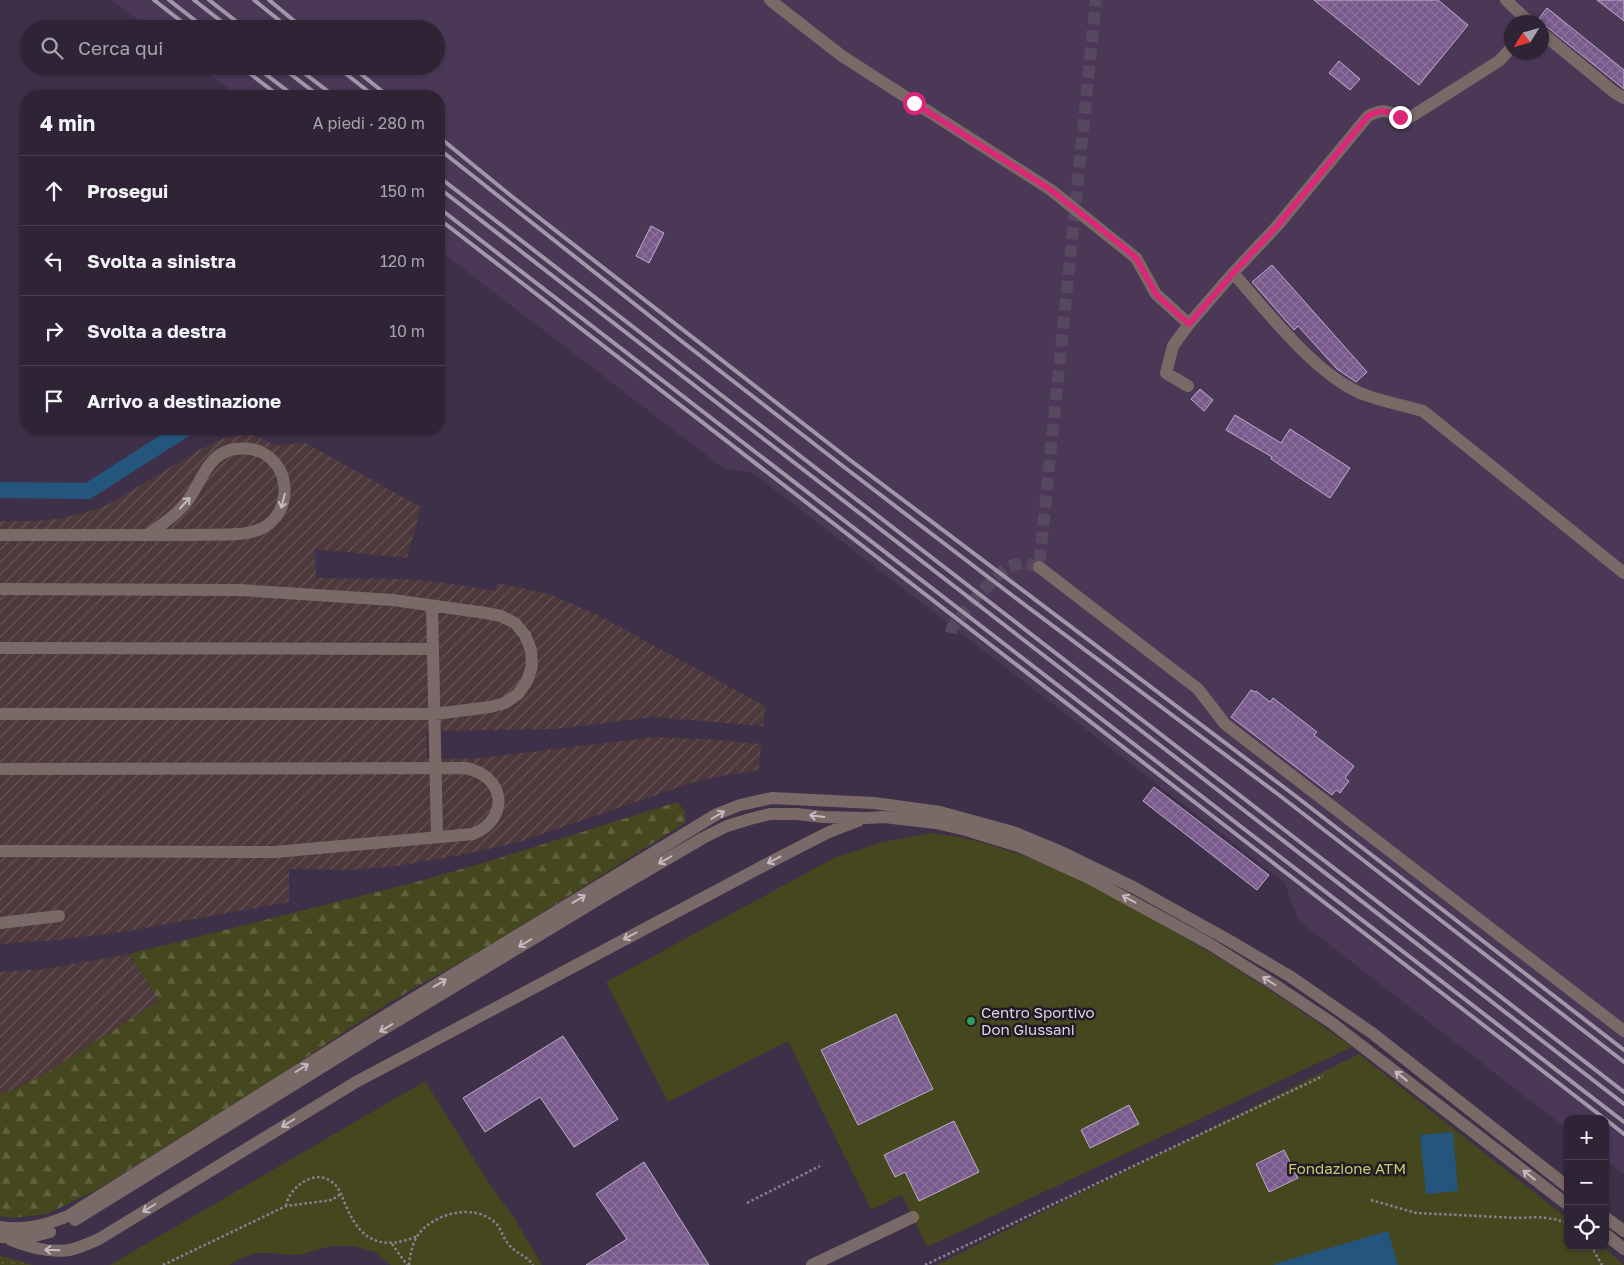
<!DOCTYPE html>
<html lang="it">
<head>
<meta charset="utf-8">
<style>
	:root { --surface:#2e2436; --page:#362c3e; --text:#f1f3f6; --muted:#a7a4ad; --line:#494151 }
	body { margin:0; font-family:"Golos Text",sans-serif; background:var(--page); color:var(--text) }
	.controls { position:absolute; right:15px; bottom:15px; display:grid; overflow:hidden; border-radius:10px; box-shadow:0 1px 4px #0004 }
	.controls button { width:45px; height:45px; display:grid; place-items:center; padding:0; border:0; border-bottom:1px solid var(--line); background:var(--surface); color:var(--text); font:25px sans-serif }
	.compass { position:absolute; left:1504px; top:15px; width:45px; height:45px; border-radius:50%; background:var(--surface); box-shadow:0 1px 4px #0004; rotate:233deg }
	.stop { position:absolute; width:15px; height:15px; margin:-11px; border:4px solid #db2777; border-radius:50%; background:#fff }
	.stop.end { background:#db2777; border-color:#fff; box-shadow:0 1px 5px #0008 }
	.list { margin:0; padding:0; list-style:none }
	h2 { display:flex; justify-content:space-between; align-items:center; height:65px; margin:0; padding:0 20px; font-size:21px }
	h2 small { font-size:16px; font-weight:400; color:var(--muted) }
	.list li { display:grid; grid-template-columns:32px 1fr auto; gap:15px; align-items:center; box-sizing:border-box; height:70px; padding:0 20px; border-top:1px solid var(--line) }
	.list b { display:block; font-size:19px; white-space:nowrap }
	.list em { font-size:16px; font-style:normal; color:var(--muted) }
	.icon { flex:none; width:28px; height:28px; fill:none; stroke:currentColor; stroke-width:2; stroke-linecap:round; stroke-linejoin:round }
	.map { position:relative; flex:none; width:1624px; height:1265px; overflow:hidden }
	.search { position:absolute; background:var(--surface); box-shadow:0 1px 4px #0004; left:20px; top:20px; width:425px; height:55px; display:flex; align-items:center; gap:12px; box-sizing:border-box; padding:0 18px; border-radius:28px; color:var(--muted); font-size:19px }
	.panel { position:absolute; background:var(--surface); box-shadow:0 1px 4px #0004; left:20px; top:90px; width:425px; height:345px; border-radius:20px }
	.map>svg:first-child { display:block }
</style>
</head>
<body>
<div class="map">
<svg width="1624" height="1265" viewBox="0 0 1624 1265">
	<defs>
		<pattern id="industrial-furrows" width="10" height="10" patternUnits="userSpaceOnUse" patternTransform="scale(1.25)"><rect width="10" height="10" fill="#4d383b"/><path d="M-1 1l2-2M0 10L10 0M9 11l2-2" fill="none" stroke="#665457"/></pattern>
		<pattern id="grass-dots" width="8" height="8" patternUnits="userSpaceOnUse" patternTransform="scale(1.25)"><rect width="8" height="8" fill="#45471e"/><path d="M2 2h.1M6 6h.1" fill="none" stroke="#5f613f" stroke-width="1.8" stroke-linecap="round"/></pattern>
		<pattern id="forest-firs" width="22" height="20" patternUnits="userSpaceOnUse" patternTransform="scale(1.25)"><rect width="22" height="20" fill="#45471e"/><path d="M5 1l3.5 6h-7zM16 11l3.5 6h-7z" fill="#5f613f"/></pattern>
		<pattern id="building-cross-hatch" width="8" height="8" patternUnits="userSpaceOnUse" patternTransform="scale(1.25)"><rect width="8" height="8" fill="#795a8c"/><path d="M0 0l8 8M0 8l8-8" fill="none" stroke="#8b719c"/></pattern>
	</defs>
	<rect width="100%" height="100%" fill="#3e3048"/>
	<path fill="url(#industrial-furrows)" d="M 250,433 L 277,446 L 304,442 L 421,507 L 407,558 L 315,549 L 316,578 L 404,579 L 446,583 L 496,591 L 497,583 L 549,594 L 598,615 L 765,706 L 763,726 L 653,717 L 556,729 L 426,731 L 427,759 L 482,758 L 654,737 L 706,739 L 761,744 L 759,770 L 721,776 L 691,783 L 519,842 L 461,855 L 397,866 L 352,870 L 289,869 L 289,902 L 122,932 L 57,940 L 0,944 L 0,521 L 36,521 L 57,519 L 84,513 L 107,505 L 201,449 L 222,439 Z
		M 129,954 L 159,1001 L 38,1078 L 6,1093 L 0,1093 L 0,972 L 44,969 Z"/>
	<path fill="#4a3856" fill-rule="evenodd" d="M 112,0 L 1624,0 L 1624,1174 L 1605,1160 L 1605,1119 L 1568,1119 L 1568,1130 L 1299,921 L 1284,882 L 753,473 L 723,468 L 439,250 L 439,96 L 238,96 L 198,66 L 436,66 L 436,29 L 150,29 ZM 1512,22 L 1542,22 L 1542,52 L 1512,52 Z"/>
	<path fill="url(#grass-dots)" d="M 0,1256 L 33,1265 L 0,1265 Z"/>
	<path fill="url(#forest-firs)" d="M 677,802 L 685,811 L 685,823 L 492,944 L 390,1002 L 258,1089 L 98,1189 L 47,1214 L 11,1218 L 0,1216 L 0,1093 L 6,1093 L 38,1078 L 159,1001 L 129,954 L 416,882 L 493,860 Z"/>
	<path fill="#45471e" d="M 931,833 C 943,835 956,836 968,839 C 1040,856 1105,891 1168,928 C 1232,964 1292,1004 1352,1047 L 927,1247 L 902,1195 L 871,1210 L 788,1041 L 668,1102 L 606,982 L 834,858 L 883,842 Z
		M 1359,1054 L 1568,1219 L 1568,1246 L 1602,1246 L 1624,1265 L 937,1265 Z
		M 425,1081 L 492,1188 L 513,1216 L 542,1265 L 391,1265 L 375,1252 L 353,1246 L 331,1246 L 303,1254 L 289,1255 L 272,1253 L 255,1253 L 241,1258 L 229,1265 L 110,1265 Z"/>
	<path fill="#24567d" d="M 1453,1132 L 1458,1191 L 1426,1194 L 1420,1135 Z
		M 1388,1231 L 1398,1265 L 1275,1265 L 1274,1264 Z"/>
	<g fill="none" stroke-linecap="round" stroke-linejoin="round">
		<path stroke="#24567d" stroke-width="16" d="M 0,490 L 88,491 L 185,429"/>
	</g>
	<path fill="url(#building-cross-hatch)" stroke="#bdacc9" d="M 1314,0 L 1438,0 L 1468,25 L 1419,85 Z
		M 1597,0 L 1624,0 L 1624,21 Z
		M 1547,8 L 1624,70 L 1624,89 L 1547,27 L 1542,25 L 1542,22 L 1537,21 Z
		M 1339,61 L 1360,79 L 1350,90 L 1329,73 Z
		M 651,226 L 664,233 L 649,263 L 636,256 Z
		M 1272,265 L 1367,372 L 1356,382 L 1337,369 L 1298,326 L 1294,330 L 1252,282 Z
		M 1200,389 L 1213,400 L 1204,411 L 1191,399 Z
		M 1235,415 L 1281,443 L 1290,429 L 1350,468 L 1330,498 L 1271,459 L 1272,457 L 1226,430 Z
		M 1251,690 L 1255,692 L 1256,691 L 1270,702 L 1273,698 L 1317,732 L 1314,735 L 1354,766 L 1345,778 L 1349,781 L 1340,793 L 1336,790 L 1332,795 L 1231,717 Z
		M 1154,787 L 1269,875 L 1257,890 L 1143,801 Z
		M 896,1014 L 933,1089 L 858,1125 L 821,1050 Z
		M 563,1036 L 618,1119 L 574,1147 L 540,1097 L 485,1132 L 463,1098 Z
		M 1129,1105 L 1139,1124 L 1090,1148 L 1081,1130 Z
		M 954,1121 L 979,1172 L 919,1201 L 905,1172 L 895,1177 L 884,1155 Z
		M 1284,1150 L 1298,1178 L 1269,1192 L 1256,1164 Z
		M 644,1162 L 709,1265 L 586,1265 L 627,1239 L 596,1194 Z"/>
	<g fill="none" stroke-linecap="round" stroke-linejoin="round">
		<path stroke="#56495f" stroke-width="12" stroke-dasharray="12 6" stroke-linecap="butt" d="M 951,633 L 952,628 L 978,595 L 1007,567 L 1022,563 L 1039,567 L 1096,0"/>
		<path stroke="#8b8093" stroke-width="2.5" stroke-dasharray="2.5 2.5" stroke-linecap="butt" d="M 1371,1200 L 1416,1213 L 1519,1218 L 1538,1217 L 1554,1219 L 1568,1223
			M 747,1203 L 820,1166
			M 286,1206 C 289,1187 315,1168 332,1182 C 341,1189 342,1198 347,1208 C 362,1243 384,1250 418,1236
			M 392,1244 L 407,1265
			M 1591,1246 L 1602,1265
			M 163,1265 L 286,1206 L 332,1200 L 342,1193
			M 409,1265 C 410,1255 412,1244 418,1235 C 433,1214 470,1204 492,1220 C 501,1226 502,1237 509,1245 C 516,1253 527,1256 533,1265
			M 925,1265 L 1323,1076"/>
		<path stroke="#7a6a67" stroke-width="12" d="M 770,0 L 842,56 L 1051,190 L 1136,258 L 1156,294 L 1189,324
			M 1506,0 L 1529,22
			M 1542,33 L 1614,92 L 1624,98
			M 1233,273 C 1267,311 1313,372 1360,393 C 1380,401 1402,405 1423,411 L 1624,573
			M 1188,386 L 1166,373 L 1173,346 L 1189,324 L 1233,273 L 1278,225 L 1368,116 C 1389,105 1390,116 1409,118 L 1499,61 L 1512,47
			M 0,535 C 62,535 124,535 186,535 C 206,534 241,537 258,530 C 277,523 287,503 284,484 C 283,470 273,458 261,452 C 252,448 244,448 235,449 C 209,453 203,478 190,497 C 180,513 162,524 148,535
			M 1039,567 L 1198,689 L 1225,724 L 1624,1031
			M 0,589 L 240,590 L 393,600 L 486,613 L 501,616 L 515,623 L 525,635 L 531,650 L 532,666 L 527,681 L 518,694 L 505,703 L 490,707 L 435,714 L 0,714
			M 432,606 L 437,837
			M 0,648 L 433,649
			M 0,769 L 465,768 C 505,775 511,818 473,834 L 275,852 L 0,851
			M 0,923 L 59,916
			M 1605,1217 L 1624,1231
			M 75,1220 L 369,1038 L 607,894 L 703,838 L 727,826 L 750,819 L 770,814 L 797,814 L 824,817 L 866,818 L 884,817 L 936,823 L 966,830 L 1021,847 L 1089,878 L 1208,943 L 1275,985 L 1332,1023 L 1568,1205
			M 0,1227 C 24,1231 46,1225 68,1216 L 375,1022 L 717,814 L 740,805 L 772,798 L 874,803 L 940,812 L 1013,832 L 1057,850 L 1133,887 L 1230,941 L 1291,977 L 1372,1033 L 1568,1187
			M 1605,1234 L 1624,1249
			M 0,1237 L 27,1238 L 50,1232
			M 11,1240 C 29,1247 48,1253 69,1250 C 79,1248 90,1243 99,1239 L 356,1082 L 782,856 L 829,832 L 858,821
			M 812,1265 L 913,1217"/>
		<path stroke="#a197a9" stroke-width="4" d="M 154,0 L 191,29
			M 169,0 L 206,29
			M 194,0 L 231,29
			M 209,0 L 246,29
			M 254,0 L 290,29
			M 269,0 L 304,29
			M 240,66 L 279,96
			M 255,66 L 294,96
			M 280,66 L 319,96
			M 295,66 L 334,96
			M 336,66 L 374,96
			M 351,66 L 388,96
			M 439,137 L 510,195 L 850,460 L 1289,791 L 1624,1050
			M 439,149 L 680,340 L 844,467 L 1013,596 L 1279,795 L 1624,1062
			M 439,177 L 1624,1092
			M 439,188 L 1624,1104
			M 439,208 L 1624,1122
			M 439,219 L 1605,1119
			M 1605,1119 L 1624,1134"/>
	</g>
	<defs><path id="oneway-shaft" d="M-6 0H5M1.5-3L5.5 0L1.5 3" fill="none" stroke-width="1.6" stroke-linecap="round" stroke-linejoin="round" transform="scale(1.25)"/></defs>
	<g stroke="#c4bac4">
		<use href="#oneway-shaft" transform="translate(283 501) rotate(105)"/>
		<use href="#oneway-shaft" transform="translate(185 503) rotate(-47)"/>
		<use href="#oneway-shaft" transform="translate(718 815) rotate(-30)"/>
		<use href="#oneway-shaft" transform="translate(817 816) rotate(-173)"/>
		<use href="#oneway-shaft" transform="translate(665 860) rotate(150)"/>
		<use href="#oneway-shaft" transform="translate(774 860) rotate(152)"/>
		<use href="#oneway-shaft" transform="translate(579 899) rotate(-31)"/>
		<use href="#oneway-shaft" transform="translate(1129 899) rotate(-152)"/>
		<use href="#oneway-shaft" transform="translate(630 936) rotate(152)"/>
		<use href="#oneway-shaft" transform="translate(525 943) rotate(149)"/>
		<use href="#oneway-shaft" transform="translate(1269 981) rotate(-148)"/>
		<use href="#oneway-shaft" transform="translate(440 983) rotate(-31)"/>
		<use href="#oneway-shaft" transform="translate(386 1028) rotate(149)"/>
		<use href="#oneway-shaft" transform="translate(302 1068) rotate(-32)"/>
		<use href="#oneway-shaft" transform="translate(1401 1076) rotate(-142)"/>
		<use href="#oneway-shaft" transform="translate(288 1123) rotate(148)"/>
		<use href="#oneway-shaft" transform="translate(1529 1175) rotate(-142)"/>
		<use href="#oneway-shaft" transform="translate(149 1208) rotate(148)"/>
		<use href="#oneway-shaft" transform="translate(52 1250) rotate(-178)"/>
	</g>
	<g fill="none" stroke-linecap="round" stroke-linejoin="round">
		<path stroke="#db2777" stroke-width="6" d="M 914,103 L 1051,190 L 1116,241 L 1136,258 L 1156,294 L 1161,299 L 1189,324 L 1233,273 L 1278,225 L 1368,116 C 1381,109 1387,110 1400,117"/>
	</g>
	<circle fill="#2e9e5b" stroke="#211b26" stroke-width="2" cx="971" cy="1021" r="5"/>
	<g text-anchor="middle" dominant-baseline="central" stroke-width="5" stroke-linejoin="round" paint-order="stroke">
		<g font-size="15" fill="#dcd4e3" stroke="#211b26" text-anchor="start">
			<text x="981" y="1012">Centro Sportivo<tspan x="981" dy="17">Don Giussani</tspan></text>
		</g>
		<g font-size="15" fill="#c7cc71" stroke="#211b26">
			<text x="1347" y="1168">Fondazione ATM</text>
		</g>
	</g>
</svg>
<div class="controls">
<button>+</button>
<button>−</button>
<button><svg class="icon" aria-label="locate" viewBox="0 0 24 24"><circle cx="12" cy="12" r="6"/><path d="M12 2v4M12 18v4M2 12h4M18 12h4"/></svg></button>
</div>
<svg class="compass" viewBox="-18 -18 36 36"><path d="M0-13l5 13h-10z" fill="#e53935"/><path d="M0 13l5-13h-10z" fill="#a7a4ad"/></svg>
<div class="stop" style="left:914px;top:103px"></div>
<div class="stop end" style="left:1400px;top:117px"></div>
<div class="search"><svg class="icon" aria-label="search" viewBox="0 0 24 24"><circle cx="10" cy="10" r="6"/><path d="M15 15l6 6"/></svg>Cerca qui</div>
<section class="panel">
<h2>4 min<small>A piedi · 280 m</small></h2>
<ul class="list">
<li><svg class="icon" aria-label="ahead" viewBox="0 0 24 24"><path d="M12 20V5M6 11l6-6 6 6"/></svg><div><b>Prosegui</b></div><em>150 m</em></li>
<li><svg class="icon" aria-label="left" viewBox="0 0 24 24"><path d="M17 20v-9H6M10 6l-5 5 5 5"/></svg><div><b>Svolta a sinistra</b></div><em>120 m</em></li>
<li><svg class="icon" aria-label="right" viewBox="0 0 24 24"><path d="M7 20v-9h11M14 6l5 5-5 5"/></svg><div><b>Svolta a destra</b></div><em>10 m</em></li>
<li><svg class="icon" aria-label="arrive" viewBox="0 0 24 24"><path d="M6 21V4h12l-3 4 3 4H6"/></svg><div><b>Arrivo a destinazione</b></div></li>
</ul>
</section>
</div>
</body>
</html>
